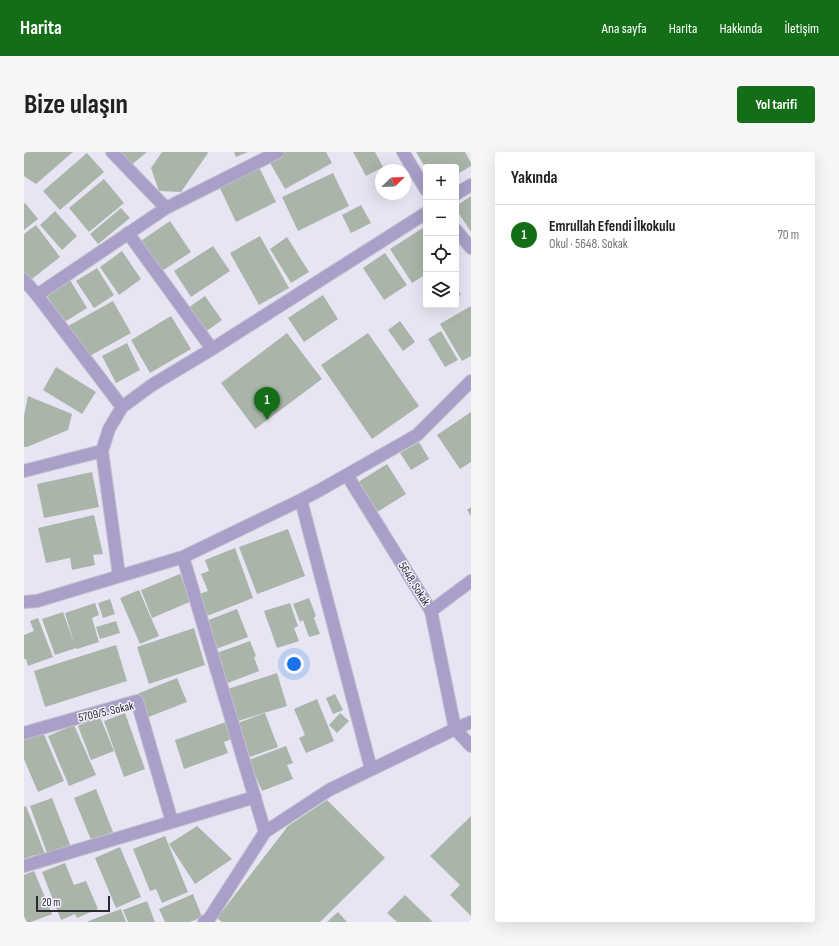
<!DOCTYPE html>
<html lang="tr">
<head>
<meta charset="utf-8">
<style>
	:root { --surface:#fff; --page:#f6f6f6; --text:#202124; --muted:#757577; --line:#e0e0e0; --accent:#146d17 }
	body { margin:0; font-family:"Sofia Sans Condensed",sans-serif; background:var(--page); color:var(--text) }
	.controls { position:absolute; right:12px; top:12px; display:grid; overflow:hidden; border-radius:4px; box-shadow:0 4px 16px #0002 }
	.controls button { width:36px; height:36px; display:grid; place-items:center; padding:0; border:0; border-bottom:1px solid var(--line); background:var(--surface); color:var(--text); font:20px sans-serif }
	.compass { position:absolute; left:351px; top:12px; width:36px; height:36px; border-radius:50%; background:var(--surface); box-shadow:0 4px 16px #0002; rotate:67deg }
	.scale { position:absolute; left:12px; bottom:10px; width:74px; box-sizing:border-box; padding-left:4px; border:2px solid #2c2a30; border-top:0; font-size:11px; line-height:14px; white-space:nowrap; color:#2c2a30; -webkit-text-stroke:3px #f4f1fe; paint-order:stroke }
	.you { position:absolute; left:270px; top:512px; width:14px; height:14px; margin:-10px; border:3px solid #fff; border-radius:50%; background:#1a73e8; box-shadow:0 0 0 6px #1a73e833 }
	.badge { display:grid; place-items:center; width:26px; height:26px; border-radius:50%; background:var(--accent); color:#fff; font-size:13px; font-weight:700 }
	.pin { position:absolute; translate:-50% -33px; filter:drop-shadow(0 1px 2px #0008) }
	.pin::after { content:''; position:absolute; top:21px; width:14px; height:12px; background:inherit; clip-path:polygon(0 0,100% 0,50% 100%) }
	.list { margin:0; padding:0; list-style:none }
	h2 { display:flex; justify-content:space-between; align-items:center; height:52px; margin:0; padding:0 16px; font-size:17px }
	h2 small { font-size:13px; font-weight:400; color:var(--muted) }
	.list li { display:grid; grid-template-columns:26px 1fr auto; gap:12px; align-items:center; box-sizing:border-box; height:60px; padding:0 16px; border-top:1px solid var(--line) }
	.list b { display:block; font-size:15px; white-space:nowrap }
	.list p { margin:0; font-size:13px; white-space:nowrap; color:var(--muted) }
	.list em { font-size:13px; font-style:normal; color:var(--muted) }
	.icon { flex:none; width:22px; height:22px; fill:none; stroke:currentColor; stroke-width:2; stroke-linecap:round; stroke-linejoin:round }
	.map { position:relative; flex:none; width:447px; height:770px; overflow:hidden; border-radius:4px }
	header { display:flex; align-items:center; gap:24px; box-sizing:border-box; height:56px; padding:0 20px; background:var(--accent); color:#fff }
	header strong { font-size:19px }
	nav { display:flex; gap:22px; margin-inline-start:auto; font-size:14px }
	.intro { display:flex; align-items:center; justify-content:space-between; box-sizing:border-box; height:96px; padding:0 24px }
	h1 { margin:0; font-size:28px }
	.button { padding:10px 18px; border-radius:4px; background:var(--accent); color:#fff; font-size:14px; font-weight:700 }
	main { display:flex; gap:24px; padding:0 24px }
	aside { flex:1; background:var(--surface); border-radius:4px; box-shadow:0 4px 16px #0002 }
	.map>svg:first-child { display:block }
</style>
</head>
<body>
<header>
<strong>Harita</strong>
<nav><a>Ana sayfa</a><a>Harita</a><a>Hakkında</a><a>İletişim</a></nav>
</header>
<div class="intro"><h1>Bize ulaşın</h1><a class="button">Yol tarifi</a></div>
<main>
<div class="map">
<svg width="447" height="770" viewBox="0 0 447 770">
	<rect width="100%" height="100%" fill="#e7e4f3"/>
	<path fill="#a9b5a9" d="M 0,0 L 49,0 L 12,32 L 0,24 Z
		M 92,0 L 123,0 L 105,15 Z
		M 138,0 L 183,0 L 184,1 L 157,40 L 135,39 L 127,16 Z
		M 210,0 L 224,0 L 212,5 Z
		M 261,0 L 302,0 L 308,11 L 261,37 L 245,9 Z
		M 329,0 L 351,0 L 359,15 L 342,24 Z
		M 392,0 L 441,0 L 447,11 L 447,14 L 432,23 L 432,15 L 401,15 Z
		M 63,1 L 80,20 L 36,58 L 19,39 Z
		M 235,15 L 252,50 L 212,70 L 195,34 Z
		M 309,21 L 325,54 L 274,79 L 258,45 Z
		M 80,27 L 100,51 L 65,80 L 45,56 Z
		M 447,44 L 447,80 L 432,57 L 432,54 Z
		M 1,51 L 14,67 L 0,78 L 0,52 Z
		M 337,53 L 347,71 L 327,81 L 318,63 Z
		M 97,56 L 106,66 L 74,92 L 66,82 Z
		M 31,59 L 53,84 L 38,98 L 16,73 Z
		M 146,69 L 167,100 L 135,121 L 114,91 Z
		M 12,73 L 36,105 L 4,130 L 0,125 L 0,82 Z
		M 402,74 L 402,122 L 388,131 L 366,97 Z
		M 236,84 L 265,136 L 235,153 L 206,101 Z
		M 263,85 L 285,120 L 267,131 L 246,97 Z
		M 189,94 L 206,119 L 167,145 L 150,119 Z
		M 98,99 L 117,127 L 95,143 L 76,115 Z
		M 361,101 L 383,133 L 360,148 L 339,116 Z
		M 73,116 L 90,143 L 70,156 L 52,129 Z
		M 46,128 L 63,156 L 39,171 L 22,142 Z
		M 432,135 L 437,143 L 432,145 Z
		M 299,143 L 314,167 L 280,190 L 264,166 Z
		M 181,144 L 198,168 L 180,181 L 164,156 Z
		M 89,149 L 107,181 L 62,206 L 44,174 Z
		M 447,154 L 447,204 L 438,209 L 416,172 Z
		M 147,164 L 167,197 L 126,221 L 107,188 Z
		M 376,169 L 391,190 L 379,199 L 364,178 Z
		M 417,179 L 434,208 L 421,215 L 404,187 Z
		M 263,181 L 298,227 L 231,277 L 197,231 Z
		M 344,181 L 395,254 L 348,287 L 297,213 Z
		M 103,191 L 116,218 L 92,231 L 78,204 Z
		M 32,215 L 72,240 L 58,262 L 19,238 Z
		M 4,244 L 48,262 L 44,278 L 3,295 L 0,295 L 0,264 Z
		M 447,260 L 447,310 L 436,317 L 413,283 Z
		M 395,290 L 405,307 L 387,318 L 376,301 Z
		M 363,312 L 382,342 L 350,362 L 331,332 Z
		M 68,320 L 75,355 L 20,366 L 13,332 Z
		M 447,355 L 447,364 L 443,358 Z
		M 70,363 L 79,402 L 69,403 L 71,413 L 48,418 L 46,406 L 22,411 L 14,376 Z
		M 264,377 L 281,424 L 233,442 L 215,395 Z
		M 211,396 L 229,446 L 183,464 L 175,442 L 184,439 L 177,422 L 185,419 L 181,408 Z
		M 156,422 L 168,449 L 128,466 L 117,438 Z
		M 115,438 L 135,484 L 116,492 L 96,446 Z
		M 285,446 L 292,464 L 290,466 L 296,482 L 285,485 L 279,468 L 276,470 L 269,452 Z
		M 86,447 L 91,462 L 79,466 L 74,451 Z
		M 71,451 L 75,463 L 68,466 L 75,490 L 53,497 L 52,496 L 31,503 L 18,467 L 39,460 L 50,491 L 41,461 Z
		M 266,451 L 274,474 L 270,476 L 275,489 L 253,496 L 240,459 Z
		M 213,457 L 224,485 L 192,497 L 182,469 Z
		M 14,466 L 29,505 L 4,514 L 2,507 L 0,507 L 0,483 L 10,479 L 6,469 Z
		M 92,469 L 96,481 L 76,487 L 72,475 Z
		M 170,476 L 181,513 L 125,532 L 113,495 Z
		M 226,489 L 232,504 L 230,505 L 235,519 L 201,532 L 190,502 Z
		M 92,493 L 103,529 L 21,555 L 10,519 Z
		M 253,521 L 263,554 L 214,569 L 204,537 Z
		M 153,526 L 163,550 L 122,566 L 113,542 Z
		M 311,542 L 319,558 L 309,562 L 302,546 Z
		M 293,547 L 310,589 L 282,601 L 275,586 L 281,583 L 270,557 Z
		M 101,561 L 121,617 L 100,625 L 80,569 Z
		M 241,561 L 254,595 L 226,605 L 214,571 Z
		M 316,561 L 325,569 L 313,581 L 305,573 Z
		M 76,565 L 90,599 L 67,608 L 54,574 Z
		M 202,570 L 208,587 L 200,590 L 204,601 L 160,617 L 151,588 Z
		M 50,573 L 72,623 L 45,634 L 24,584 Z
		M 19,580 L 40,629 L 14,640 L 0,607 L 0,587 Z
		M 262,594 L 269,611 L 263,613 L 269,627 L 238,639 L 225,608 Z
		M 72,637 L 89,680 L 67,688 L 50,646 Z
		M 28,646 L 47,695 L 24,704 L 6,654 Z
		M 303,648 L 361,706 L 296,770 L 198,770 L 193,766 L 264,674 Z
		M 2,654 L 21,702 L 13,705 L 11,703 L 0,707 L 0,655 Z
		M 447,664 L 447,764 L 426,743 L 436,733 L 406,704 Z
		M 173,674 L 208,707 L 171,732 L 145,692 Z
		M 141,684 L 164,740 L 138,751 L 132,737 L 126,739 L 109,697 Z
		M 96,695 L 117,745 L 92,756 L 71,706 Z
		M 41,711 L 50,733 L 62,729 L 74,757 L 53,766 L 51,762 L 37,768 L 18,720 Z
		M 10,719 L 28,762 L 7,770 L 3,770 L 0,764 L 0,723 Z
		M 169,742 L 178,765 L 166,770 L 141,770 L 135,757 Z
		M 381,743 L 409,770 L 373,770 L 363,761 Z
		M 123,749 L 131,770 L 104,770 L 99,758 Z
		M 97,757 L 102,770 L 63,770 L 67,768 Z
		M 314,760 L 323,770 L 303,770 Z"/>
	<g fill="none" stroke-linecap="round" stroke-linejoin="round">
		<g stroke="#c2bfcc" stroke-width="14">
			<path id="minor" d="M 88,0 L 142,56
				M 379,0 L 402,38
				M 432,42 L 447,33
				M 432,78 L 447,96
				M 104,81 L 188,197
				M 0,128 L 13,143 L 98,255
				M 13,143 L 142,56 L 254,0
				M 0,319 L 78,299
				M 323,323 L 407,459 L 431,577 L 447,594
				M 277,348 L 347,617
				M 159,405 L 241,680
				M 95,423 L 78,299 L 85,277 L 98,255 L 128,233 L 188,197 L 402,61
				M 0,450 L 13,449 L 159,405 L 277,348 L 296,338 L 393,283 L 447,229
				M 407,459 L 447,429
				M 0,581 L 113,549 L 148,670
				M 0,714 L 148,670 L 231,645
				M 180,770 L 185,767 L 241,680 L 305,638 L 431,577 L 447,570"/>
		</g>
		<use href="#minor" stroke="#a99fc8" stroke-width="12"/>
	</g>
	<g text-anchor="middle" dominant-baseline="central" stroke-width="3" stroke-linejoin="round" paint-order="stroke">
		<g font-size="12" fill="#2c2a30" stroke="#f4f1fe">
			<text transform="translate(390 432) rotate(58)">5648. Sokak</text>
			<text transform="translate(82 560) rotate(-13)">5709/5. Sokak</text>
		</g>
	</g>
</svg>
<div class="controls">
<button>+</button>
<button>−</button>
<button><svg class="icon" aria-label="locate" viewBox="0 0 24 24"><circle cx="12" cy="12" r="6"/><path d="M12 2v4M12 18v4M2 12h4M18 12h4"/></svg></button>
<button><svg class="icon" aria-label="layers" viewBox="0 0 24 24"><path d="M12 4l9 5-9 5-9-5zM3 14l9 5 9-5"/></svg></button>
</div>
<svg class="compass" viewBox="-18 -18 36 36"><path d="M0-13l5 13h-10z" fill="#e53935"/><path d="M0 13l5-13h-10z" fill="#757577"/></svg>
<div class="scale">20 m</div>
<div class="you"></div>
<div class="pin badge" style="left:243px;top:268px">1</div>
</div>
<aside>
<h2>Yakında<small></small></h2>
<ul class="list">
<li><span class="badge">1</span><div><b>Emrullah Efendi İlkokulu</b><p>Okul · 5648. Sokak</p></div><em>70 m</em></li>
</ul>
</aside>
</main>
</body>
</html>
